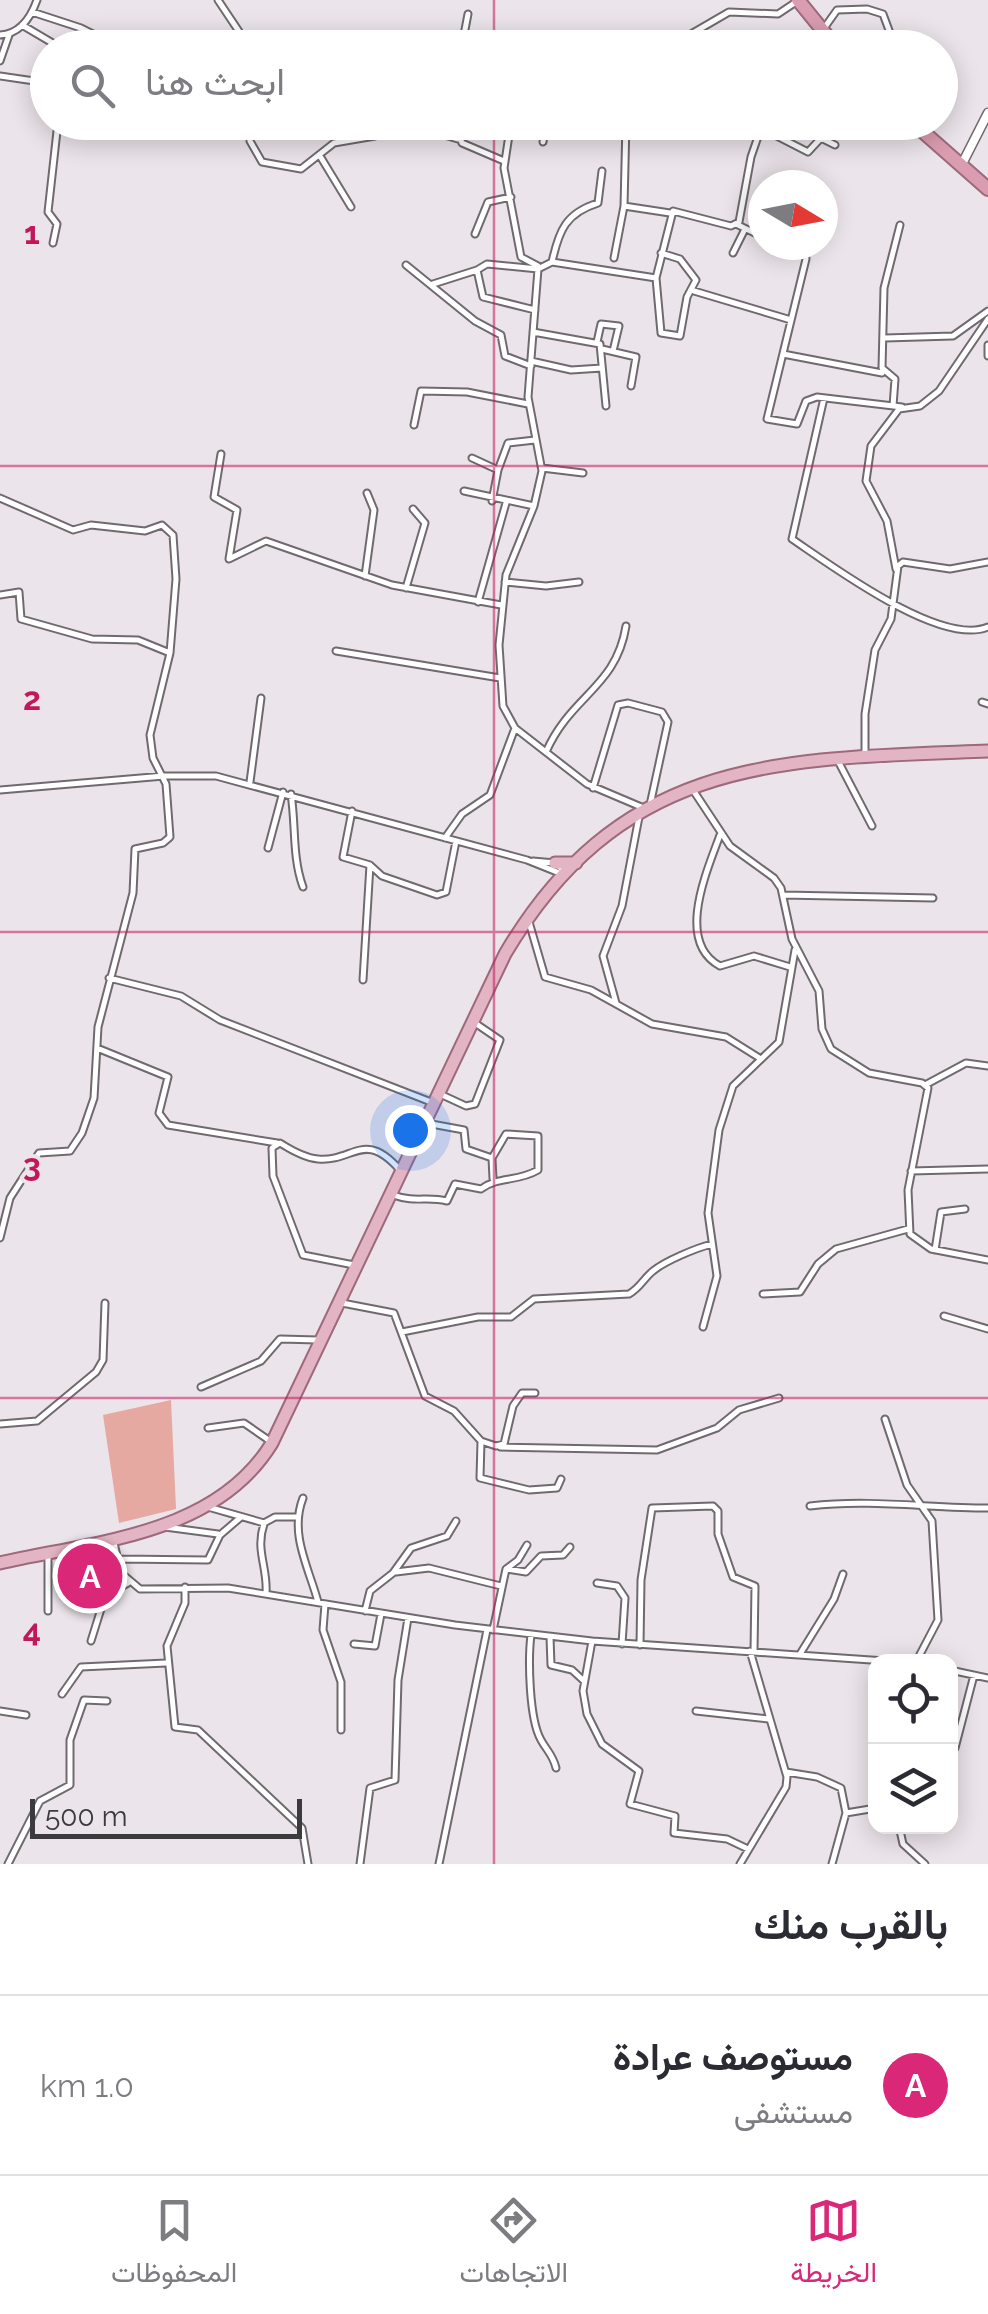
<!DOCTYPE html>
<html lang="ar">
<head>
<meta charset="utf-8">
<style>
	:root { --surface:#fff; --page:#f7f7f7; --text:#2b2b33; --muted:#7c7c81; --line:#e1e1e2; --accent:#db2777 }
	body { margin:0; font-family:Raleway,Vazirmatn,sans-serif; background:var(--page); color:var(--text); direction:rtl }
	.controls { position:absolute; right:30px; bottom:30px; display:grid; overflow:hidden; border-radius:20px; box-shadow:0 5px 25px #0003 }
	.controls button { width:90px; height:90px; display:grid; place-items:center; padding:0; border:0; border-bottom:2px solid var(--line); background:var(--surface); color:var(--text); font:50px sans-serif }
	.compass { position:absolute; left:748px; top:170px; width:90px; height:90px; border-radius:50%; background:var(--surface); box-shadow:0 5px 25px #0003; rotate:100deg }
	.scale { position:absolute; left:30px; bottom:25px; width:272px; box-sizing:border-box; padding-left:10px; border:5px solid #3d3a3d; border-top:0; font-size:28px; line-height:35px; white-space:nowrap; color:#3d3a3d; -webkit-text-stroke:8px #ebe4ea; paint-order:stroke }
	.you { position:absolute; left:410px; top:1130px; width:35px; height:35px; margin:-25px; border:8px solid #fff; border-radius:50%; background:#1a73e8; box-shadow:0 0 0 15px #1a73e833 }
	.badge { display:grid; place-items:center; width:65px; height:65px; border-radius:50%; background:var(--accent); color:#fff; font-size:32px; font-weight:700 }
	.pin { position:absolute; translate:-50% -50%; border:5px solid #fff; box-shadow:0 2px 10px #0006 }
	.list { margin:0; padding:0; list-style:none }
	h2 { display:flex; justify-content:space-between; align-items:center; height:130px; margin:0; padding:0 40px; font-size:42px }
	h2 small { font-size:32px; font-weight:400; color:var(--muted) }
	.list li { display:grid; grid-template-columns:65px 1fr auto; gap:30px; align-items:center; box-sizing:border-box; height:180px; padding:0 40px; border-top:2px solid var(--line) }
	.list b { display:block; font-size:38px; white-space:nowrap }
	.list p { margin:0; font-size:32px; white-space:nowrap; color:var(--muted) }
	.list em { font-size:32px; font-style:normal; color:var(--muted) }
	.icon { flex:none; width:55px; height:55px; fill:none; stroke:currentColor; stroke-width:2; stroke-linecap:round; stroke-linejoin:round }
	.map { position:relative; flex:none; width:988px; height:1864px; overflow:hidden; direction:ltr }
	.search { position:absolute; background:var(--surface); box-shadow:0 5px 25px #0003; left:30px; right:30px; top:30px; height:110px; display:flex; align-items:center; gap:25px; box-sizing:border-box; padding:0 35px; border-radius:55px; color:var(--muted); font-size:38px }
	.sheet { height:310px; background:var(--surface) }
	nav { display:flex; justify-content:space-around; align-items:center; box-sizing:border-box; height:140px; border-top:2px solid var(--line); background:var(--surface); font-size:28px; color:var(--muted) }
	nav a { display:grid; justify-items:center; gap:5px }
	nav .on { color:var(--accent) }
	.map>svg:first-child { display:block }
</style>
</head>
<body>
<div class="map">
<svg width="988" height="1864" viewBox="0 0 988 1864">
	<rect width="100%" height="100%" fill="#ebe4ea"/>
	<path fill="#e4d7e3" d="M 111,1552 L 119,1589 L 70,1601 L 62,1563 Z"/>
	<path fill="#e5a9a1" d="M 171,1400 L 176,1509 L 119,1523 L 103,1415 Z"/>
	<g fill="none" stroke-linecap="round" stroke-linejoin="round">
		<g stroke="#706a70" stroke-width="9">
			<path id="minor" d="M 218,0 L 250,48
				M 32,12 L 81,28 L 121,48
				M 468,14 L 463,40 L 469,48
				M 22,25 L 61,48
				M 0,35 C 20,34 31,17 37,0
				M 667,48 L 729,12 L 778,14 L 796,2
				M 810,48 L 837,10 L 867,9 L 883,14 L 890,33
				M 0,61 L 9,35
				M 0,76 L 48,83
				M 47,83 L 48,97
				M 940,111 L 946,102
				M 400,122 L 458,139
				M 453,122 L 462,143 L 504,161
				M 511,122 L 504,168 L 521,257 L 538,266
				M 649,122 L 669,122
				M 761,128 L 808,152 L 821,138 L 835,145
				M 250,141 L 262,162 L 301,169 L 334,143 L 375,136 L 383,122
				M 543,142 L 546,122
				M 320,156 L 351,207
				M 624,206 L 670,213
				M 736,224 L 763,237
				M 475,234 L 488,202 L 511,197
				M 53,243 L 57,224 L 48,212 L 58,122
				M 797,245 L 805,250 L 806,259 L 767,419 L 797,424 L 806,401 L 817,397 L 902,407
				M 733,253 L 744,231
				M 614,258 L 624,206 L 626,122
				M 552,262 C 559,230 566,213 598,203 L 602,171
				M 406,265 L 475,321 L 501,335 L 505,356 L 531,366
				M 477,270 L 487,264 L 538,269
				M 656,278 L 661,333 L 680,336 L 687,297 L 696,280 L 680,259 L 661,253
				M 433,284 L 477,270 L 483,297 L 535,310
				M 694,291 L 791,320
				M 533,332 L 600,344 L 606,406
				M 885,338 L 953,336 L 988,311
				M 597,342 L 601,324 L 619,326 L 613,351
				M 988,345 L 988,356
				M 602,349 L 636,357 L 631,386
				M 783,354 L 882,373
				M 531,361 L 571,370 L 602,368
				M 824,398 L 792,539 C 832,566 941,647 988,627
				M 893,406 L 895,379 L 882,368 L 884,288 L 900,225
				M 414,425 L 421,391 L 467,392 L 528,404
				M 221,454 L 214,497 L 237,510 L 229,559 L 266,541 L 392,585 L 501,605
				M 472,458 L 498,470 L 492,501
				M 542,468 L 583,473
				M 498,470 L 508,443 L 535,440
				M 464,491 L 534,506
				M 0,498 L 73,530 L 91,525 L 145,531 L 162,525 L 173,535 L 176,579 L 170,653 L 150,735 L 153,758 L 166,784 L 170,837 L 163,843 L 135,849 L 133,893 L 98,1027 L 94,1098 L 82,1133 L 70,1151 L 39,1153 L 10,1198 L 0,1238
				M 896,569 L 887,521 L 866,481 L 871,446 L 899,409 L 920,406 L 939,391 L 988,319
				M 365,576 L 374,510 L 367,493
				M 505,582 L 546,586 L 579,582
				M 406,588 L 425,523 L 413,509
				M 0,595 L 19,592 L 21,619 L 92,639 L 138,640 L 170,653
				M 478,602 L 506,503
				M 336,651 L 500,678
				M 982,702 L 988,704
				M 546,752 C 571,695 616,688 626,626
				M 865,755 L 865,714 L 875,650 L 891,619 L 898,566 L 903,562 L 950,569 L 988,562
				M 837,759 L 872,826
				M 250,782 L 261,698
				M 593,788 L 618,705 L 628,703 L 662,712 L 668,722 L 650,805
				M 0,790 L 164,776 L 216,776 L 527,860 L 562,874
				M 693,790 L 730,846 L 774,878 L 781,888 L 792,939 L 819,991 L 822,1029 L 831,1049 L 869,1073 L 922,1083 L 928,1088 L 908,1190 L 910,1234 L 931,1249 L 988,1260
				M 291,794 C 296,825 292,857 303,887
				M 646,809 L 587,784 L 515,728 L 503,706 L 499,645 L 506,575 L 534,506 L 542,471 L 528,397 L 538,269 L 552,262 L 656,278 L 673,211 L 731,226 L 739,222 L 751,157 L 763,122
				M 352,811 L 343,857 L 370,865 L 382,876 L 437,895 L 446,892 L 456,841
				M 720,835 C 707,871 675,942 720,966 L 754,956 L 790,967
				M 445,838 L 462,814 L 490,795 L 515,728
				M 268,848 L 283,792
				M 533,861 L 555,863 L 566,872
				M 783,895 L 933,898
				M 529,922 L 545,977 L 591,990 L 652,1024 L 726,1037 L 761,1059
				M 109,978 L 181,996 L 220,1020 L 431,1102
				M 363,980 L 370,865
				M 616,1003 L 603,956 L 622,906 L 639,817
				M 97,1048 L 168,1077 L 159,1113 L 168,1125 L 277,1143
				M 925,1085 L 966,1063 L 988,1066
				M 440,1094 L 466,1106 L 475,1104 L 500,1040 L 475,1023
				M 426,1123 L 464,1130 L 466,1149 L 492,1158 L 493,1179
				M 911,1171 L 988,1169
				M 393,1195 C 416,1203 426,1196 447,1201 L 455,1184 L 481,1189 C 498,1176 518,1182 538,1170 L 538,1136 L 506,1134 L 492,1158
				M 935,1250 L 941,1212 L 965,1209
				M 354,1265 L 303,1255 L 273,1176 L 272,1148 L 280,1143 C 291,1150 306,1158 318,1159 C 354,1162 364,1129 400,1170
				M 763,1294 L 800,1292 L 818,1264 L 836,1249 L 908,1229
				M 342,1303 L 394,1313 L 425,1396 L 454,1411 L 481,1441 L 480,1478 L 529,1490 L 557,1488 L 561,1479
				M 944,1316 L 988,1329
				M 703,1327 L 717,1276 L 708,1213 L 719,1130 L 733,1086 L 779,1042 L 795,950
				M 402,1332 L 478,1317 L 511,1317 L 534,1299 L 629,1294 C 640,1288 644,1278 653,1271 C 665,1261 696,1248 712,1244
				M 201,1387 L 261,1361 L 280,1339 L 318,1340
				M 885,1419 L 907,1485 L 932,1521 L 938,1620 L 916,1662
				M 0,1424 L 37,1421 L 96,1372 L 103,1360 L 105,1303
				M 208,1428 L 244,1423 L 270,1441
				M 481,1441 L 496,1446 L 504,1444 L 513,1406 L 522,1393 L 535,1393
				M 500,1447 L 657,1450 L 717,1428 L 739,1410 L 779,1398
				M 303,1498 C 289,1534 309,1568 318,1602
				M 810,1506 C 870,1499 928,1508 988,1508
				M 208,1507 L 264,1523 L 275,1517 L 297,1517
				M 264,1524 C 255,1550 268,1568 266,1593
				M 165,1527 L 218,1534
				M 114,1543 L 121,1573 L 140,1589 L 228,1588 L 455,1625 L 592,1641 L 900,1662
				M 48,1555 L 48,1611
				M 119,1559 L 208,1560 L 220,1535 L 241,1517
				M 506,1569 L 526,1572 L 541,1556 L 563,1555 L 570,1547
				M 396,1572 L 429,1568 L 501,1586
				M 597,1583 L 617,1586 L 625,1598 L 622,1644
				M 185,1587 L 185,1603 L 167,1646 L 175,1727 L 198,1730 L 302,1828 L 308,1864
				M 325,1604 L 323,1630 L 341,1682 L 341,1730
				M 365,1611 L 370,1591 L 393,1573 L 411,1548 L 447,1536 L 456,1521
				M 493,1630 L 506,1569 L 518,1560 L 527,1545
				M 531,1635 C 528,1659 529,1719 541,1740 C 547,1751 553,1755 556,1768
				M 550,1637 L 551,1665 L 572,1670 L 584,1681
				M 91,1641 L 105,1596 L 128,1583
				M 592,1641 L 583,1691 L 587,1714 L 602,1744 L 639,1771 L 630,1804 L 675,1816 L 674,1833 L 727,1839 L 748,1849
				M 354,1644 L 375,1646 L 381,1614
				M 640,1645 L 641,1580 L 652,1508 L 713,1506 L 718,1511 L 718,1534 L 733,1577 L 755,1586 L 754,1651
				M 800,1654 L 834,1599 L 843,1574
				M 950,1670 L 988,1678
				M 62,1694 L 81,1667 L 166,1663
				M 0,1711 L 26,1715
				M 696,1711 L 768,1719
				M 955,1748 L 974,1675
				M 786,1772 L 817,1777 L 841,1788 L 846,1813 L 876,1808
				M 899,1826 L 903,1844 L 925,1864
				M 8,1864 L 40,1801 L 70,1785 L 70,1740 L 84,1700 L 107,1701
				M 360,1864 L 370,1788 L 395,1780 L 398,1680 L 408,1618
				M 439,1864 L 487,1630
				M 740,1864 L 786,1787 L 787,1777 L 750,1651
				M 832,1864 L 846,1813"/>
		</g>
		<g stroke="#706a70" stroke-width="11">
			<path id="tertiary" d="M 961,166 L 988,113"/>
		</g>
		<g stroke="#9d697b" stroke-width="15">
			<path id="primary" d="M 555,863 L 576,863
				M 0,1563 C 96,1541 216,1535 272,1443 L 505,954 C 623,754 783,759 988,751"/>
		</g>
		<g stroke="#9d697b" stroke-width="16">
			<path id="trunk" d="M 798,0 L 837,48
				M 912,122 L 988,189"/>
		</g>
		<use href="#minor" stroke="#fff" stroke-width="5"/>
		<use href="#tertiary" stroke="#fff" stroke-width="8"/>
		<use href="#primary" stroke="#e3b5c4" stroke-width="11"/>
		<use href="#trunk" stroke="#da9cb0" stroke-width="12"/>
	</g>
	<path fill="none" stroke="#c2185b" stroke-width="2.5" stroke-opacity="0.55" d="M 494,0 L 494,48M 494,122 L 494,1864M 0,466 L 988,466M 0,932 L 988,932M 0,1398 L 988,1398"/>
	<g font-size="32" text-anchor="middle" font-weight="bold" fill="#c2185b" stroke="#ebe4ea" stroke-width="8" stroke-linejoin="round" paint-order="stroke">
		<text x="32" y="244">1</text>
		<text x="32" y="710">2</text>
		<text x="32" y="1176">3</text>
		<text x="32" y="1642">4</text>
	</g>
</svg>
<div class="controls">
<button><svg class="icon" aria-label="locate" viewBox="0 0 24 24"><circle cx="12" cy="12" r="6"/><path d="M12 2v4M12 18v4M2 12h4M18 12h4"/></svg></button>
<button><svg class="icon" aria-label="layers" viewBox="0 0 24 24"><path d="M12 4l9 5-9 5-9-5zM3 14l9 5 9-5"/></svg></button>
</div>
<svg class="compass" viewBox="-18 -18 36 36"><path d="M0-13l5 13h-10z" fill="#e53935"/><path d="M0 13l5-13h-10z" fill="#7c7c81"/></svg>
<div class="scale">500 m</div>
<div class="you"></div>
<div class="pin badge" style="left:90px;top:1576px">A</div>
<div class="search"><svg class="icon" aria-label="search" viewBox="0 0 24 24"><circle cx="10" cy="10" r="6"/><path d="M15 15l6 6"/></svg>ابحث هنا</div>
</div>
<section class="sheet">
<h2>بالقرب منك<small></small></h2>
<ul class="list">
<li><span class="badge">A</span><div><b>مستوصف عرادة</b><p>مستشفى</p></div><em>1.0 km</em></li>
</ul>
</section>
<nav>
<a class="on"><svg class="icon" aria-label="map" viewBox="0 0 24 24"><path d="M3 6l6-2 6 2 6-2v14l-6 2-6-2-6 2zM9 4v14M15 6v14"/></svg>الخريطة</a>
<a><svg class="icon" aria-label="directions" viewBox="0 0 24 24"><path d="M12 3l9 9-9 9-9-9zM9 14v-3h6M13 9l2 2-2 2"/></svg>الاتجاهات</a>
<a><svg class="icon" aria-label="saved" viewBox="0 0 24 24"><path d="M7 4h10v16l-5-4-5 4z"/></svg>المحفوظات</a>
</nav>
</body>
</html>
